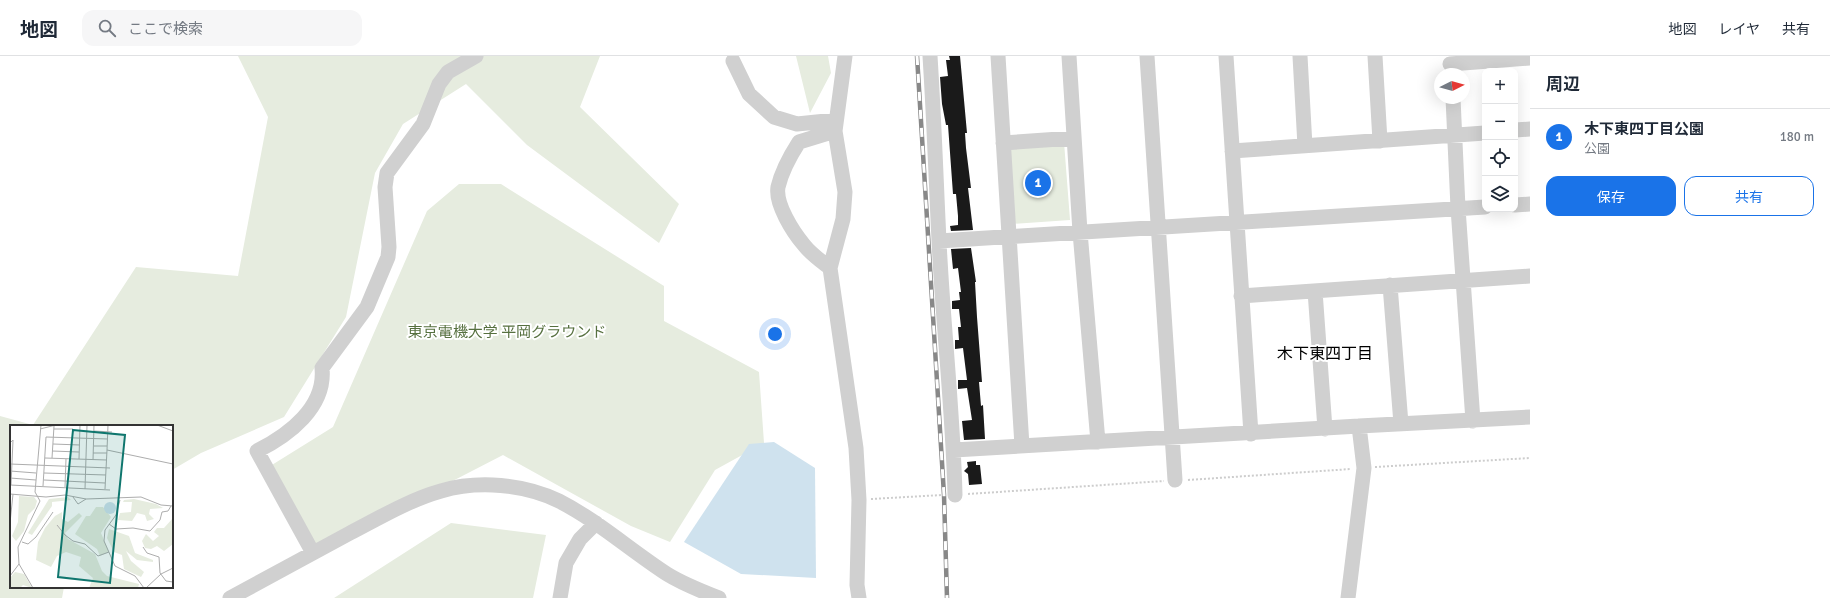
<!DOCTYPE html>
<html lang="ja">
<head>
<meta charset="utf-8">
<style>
	:root { --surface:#fff; --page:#f6f6f7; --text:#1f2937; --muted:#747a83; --line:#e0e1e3; --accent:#1a73e8 }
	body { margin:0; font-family:Signika,"Noto Sans JP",sans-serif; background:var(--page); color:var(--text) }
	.controls { position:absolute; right:12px; top:12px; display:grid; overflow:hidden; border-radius:8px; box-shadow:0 4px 16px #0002 }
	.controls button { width:36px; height:36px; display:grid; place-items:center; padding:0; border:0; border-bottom:1px solid var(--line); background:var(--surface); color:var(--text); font:20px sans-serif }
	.compass { position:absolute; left:1434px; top:12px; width:36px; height:36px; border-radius:50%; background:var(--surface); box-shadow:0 4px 16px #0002; rotate:84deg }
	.you { position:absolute; left:775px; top:278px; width:14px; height:14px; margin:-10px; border:3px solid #fff; border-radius:50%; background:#1a73e8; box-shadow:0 0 0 6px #1a73e833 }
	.badge { display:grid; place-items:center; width:26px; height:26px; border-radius:50%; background:var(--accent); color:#fff; font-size:13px; font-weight:700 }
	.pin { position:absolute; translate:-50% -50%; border:2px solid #fff; box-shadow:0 1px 4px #0006 }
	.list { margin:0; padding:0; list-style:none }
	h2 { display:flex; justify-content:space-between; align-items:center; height:52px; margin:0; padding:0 16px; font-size:17px }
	h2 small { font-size:13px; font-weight:400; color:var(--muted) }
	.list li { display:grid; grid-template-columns:26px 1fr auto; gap:12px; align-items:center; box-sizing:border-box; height:56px; padding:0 16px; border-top:1px solid var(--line) }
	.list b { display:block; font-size:15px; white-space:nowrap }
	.list p { margin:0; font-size:13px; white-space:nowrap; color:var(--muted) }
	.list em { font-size:13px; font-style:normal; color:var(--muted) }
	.actions { display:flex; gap:8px; padding:12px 16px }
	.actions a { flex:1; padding:9px 0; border:1px solid var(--accent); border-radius:12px; text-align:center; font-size:14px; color:var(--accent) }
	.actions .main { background:var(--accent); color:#fff }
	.icon { flex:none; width:22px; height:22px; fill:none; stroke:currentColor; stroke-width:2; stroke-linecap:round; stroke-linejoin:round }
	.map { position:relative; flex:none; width:1530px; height:542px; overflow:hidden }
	header { display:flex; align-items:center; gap:24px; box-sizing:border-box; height:56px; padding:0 20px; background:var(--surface); border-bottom:1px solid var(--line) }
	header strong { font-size:19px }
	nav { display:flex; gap:22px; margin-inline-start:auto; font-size:14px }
	.search { width:280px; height:36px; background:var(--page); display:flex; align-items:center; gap:10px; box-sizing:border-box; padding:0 14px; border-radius:12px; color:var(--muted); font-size:15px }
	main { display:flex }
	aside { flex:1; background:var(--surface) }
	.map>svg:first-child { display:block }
</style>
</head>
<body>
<header>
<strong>地図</strong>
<div class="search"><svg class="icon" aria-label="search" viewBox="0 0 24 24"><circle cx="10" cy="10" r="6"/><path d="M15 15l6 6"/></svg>ここで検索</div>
<nav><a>地図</a><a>レイヤ</a><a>共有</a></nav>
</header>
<main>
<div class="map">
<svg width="1530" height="542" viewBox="0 0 1530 542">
	<rect width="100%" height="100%" fill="#fff"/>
	<path fill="#e6ecdf" d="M 238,0 L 600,0 L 580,51 L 679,148 L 659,187 L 527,89 L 466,28 L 403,68 L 375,117 L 346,261 L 284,361 L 201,397 L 172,414 L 172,370 L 11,370 L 11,531 L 64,531 L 62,542 L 0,542 L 0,360 L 33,369 L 136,211 L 238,220 L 268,61 Z
		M 796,0 L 828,0 L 831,17 L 810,57 Z
		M 1064,86 L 1070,164 L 1012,168 L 1007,89 Z
		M 459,128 L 501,128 L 664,230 L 664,265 L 759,316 L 764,387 L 715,414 L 670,486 L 631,470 L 503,399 L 313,497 L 267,412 L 333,371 L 427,155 Z
		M 451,467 L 546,479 L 533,542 L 334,542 Z"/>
	<path fill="#cfe2ee" d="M 774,386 L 815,412 L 816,522 L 741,518 L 684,486 L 749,388 Z"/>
	<path fill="#1a1a1a" d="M 949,0 L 960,0 L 967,77 L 965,77 L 966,92 L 971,132 L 968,132 L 973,174 L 951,175 L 950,170 L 958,169 L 958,160 L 956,138 L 953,138 L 948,69 L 946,69 L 942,48 L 940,21 L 948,20 L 946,4 L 950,4 Z
		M 971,192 L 976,226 L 975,226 L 977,261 L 982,326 L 979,326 L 981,350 L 983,349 L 985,383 L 964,384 L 962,365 L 972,364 L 967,332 L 958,333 L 958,324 L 967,324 L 963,292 L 955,293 L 955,284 L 959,284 L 958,271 L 961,271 L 959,253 L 952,253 L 952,245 L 960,244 L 959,236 L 961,236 L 958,212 L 953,213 L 951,193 Z
		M 976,405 L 976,409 L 980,409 L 982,428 L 969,429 L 968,418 L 964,415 L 968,411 L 967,406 Z"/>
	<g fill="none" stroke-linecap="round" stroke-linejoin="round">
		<path stroke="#cdcdcd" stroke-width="2" stroke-dasharray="2 2" stroke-linecap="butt" d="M 1375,411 L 1530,402
			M 1188,424 L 1351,413
			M 968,438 L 1164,425
			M 871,443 L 942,439"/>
		<path stroke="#d0d0d0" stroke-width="15" d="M 845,0 L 835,75 L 845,136 L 843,163 L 830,212 L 856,392 L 859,444 L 857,529 L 859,542
			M 930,0 C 934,62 936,123 939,185 C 943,270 953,354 955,439
			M 998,0 L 1022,390
			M 1069,0 L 1080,176 L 1098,386
			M 1147,0 L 1175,424
			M 1226,0 L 1251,378
			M 1300,0 L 1305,90
			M 1375,0 L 1380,85
			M 733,5 L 749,38 L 774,61 L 797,68 L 836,64
			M 1450,8 L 1530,2
			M 1453,42 L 1458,152 L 1473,365
			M 1515,74 L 1530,73
			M 1003,87 L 1074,82
			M 1232,95 L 1485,77
			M 1515,149 L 1530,148
			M 939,185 L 1485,151
			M 830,212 C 821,205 811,198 804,189 C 793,176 775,148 778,131 C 782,114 790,100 799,86 L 835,75
			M 1390,229 L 1401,368
			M 1315,235 L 1325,373
			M 1241,240 L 1530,220
			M 954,394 L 1359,370
			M 313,497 L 257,395 C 289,379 326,351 322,312 L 367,251 L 388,201 L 389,191 L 385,131 L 387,117 L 423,68 L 439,28 L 448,16 L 476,0
			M 230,542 C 270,520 310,499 350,477 C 379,462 409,444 441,435 C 478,424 524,428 559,445 C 598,465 630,494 667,518 C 683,528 701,535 719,542
			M 560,542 L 566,507 L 580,483 L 596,467
			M 1348,542 L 1364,412 L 1359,370 L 1530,361"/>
		<g stroke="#888" stroke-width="4.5">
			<path id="rail" d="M 917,0 L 944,439 L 947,542"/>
		</g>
		<use href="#rail" stroke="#fff" stroke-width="3" stroke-dasharray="9" stroke-linecap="butt"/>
	</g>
	<g text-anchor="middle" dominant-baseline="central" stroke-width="4" stroke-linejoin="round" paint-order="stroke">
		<g font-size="15" fill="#56703f" stroke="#fff">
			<text x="507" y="276">東京電機大学 平岡グラウンド</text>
		</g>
		<g font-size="16" fill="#000" stroke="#fff">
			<text x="1325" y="298">木下東四丁目</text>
		</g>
	</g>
	<g transform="translate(10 369)">
		<rect width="163" height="163" fill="#fff"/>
		<path d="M 9,71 L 24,72 L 27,76 L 25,83 L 18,90 L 14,106 L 6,116 L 2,111 L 8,97 ZM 58,72 L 61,75 L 42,77 L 42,81 L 22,110 L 18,108 L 39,74 ZM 124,74 L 146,79 L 153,83 L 140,84 L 139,89 L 144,94 L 137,96 L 135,90 L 127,88 L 122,96 L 108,95 L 110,88 L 121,87 L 122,77 L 113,77 L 114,75 ZM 86,82 L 93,82 L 101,92 L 91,108 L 99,127 L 90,131 L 87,124 L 65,109 L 76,91 L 80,91 ZM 52,87 L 52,94 L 58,97 L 69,88 L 72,91 L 55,108 L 58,114 L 85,129 L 92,146 L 97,151 L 129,159 L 128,163 L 79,163 L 83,153 L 69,141 L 71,132 L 56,127 L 47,131 L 41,142 L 26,135 L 28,117 L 35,103 L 45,91 ZM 163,93 L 163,119 L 154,126 L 147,121 L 141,124 L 135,123 L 132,116 L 136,109 L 143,116 L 149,111 L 144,107 L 147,103 L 154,103 ZM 99,104 L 119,111 L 125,128 L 143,135 L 143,137 L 127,135 L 116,126 L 121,136 L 134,147 L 131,152 L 114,144 L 112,130 L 104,127 L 97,113 ZM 5,147 L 14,149 L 22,163 L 13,160 L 10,163 L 0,163 L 0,153 Z" fill="#e6ecdf"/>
		<path d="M94 83a6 6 0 1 1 12 0a6 6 0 1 1-12 0Z" fill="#cfe2ee"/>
		<path fill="none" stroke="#adadad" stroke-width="1" d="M 98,0 L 97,25 L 163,39M 147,0 L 163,6M 30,4 L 46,0M 44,4 L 63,4M 84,6 L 102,7M 0,18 L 3,15 L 1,60M 43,19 L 70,20M 84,21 L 97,21M 42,26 L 69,27M 83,28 L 97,28M 35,33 L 97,35M 42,33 L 44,1M 69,34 L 70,0M 83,35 L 84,0M 0,39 L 100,43M 0,46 L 26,48M 34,48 L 96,50M 0,53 L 26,55M 34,55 L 95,58M 0,60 L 100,65M 33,61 L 36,12 L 98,14M 55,62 L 56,34M 75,64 L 77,0M 95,64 L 97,25M 0,69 L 36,72 L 55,70 L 76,74 L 131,72 L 151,80 L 163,81M 63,72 L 68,79 L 76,74M 110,75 L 106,90 L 95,105 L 94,116 L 105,141 L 125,151 L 134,163M 0,98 L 3,69M 99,99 L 106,104 L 123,103 L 140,106 L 150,95 L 152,87 L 158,86 L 161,81M 47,100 L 55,110 L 63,116 L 75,119 L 88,131 L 99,127M 12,117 L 18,119 L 26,112 L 43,87M 133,122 L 137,128 L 149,132 L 150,148 L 156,156 L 163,157M 0,151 L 9,139M 23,163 L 9,139 L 8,122 L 30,76 L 25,67 L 31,0M 136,163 L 151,149 L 163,143"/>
		<path fill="#0f766e" fill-opacity="0.15" stroke="#0f766e" stroke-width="2" d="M 63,5 L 115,10 L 100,158 L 48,152 Z"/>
		<rect width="163" height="163" fill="none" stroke="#333" stroke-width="2"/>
	</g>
</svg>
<div class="controls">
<button>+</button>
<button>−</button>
<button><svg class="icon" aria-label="locate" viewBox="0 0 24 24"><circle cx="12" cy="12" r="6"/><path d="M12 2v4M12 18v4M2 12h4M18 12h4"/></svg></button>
<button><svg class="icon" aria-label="layers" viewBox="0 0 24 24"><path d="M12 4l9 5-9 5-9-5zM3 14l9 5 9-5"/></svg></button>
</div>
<svg class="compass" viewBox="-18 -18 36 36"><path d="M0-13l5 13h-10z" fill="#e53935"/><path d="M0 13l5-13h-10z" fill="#747a83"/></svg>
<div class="you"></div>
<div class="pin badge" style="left:1038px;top:127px">1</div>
</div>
<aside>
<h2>周辺<small></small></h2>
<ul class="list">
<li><span class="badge">1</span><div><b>木下東四丁目公園</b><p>公園</p></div><em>180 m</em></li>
</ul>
<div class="actions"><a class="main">保存</a><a>共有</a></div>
</aside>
</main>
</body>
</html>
